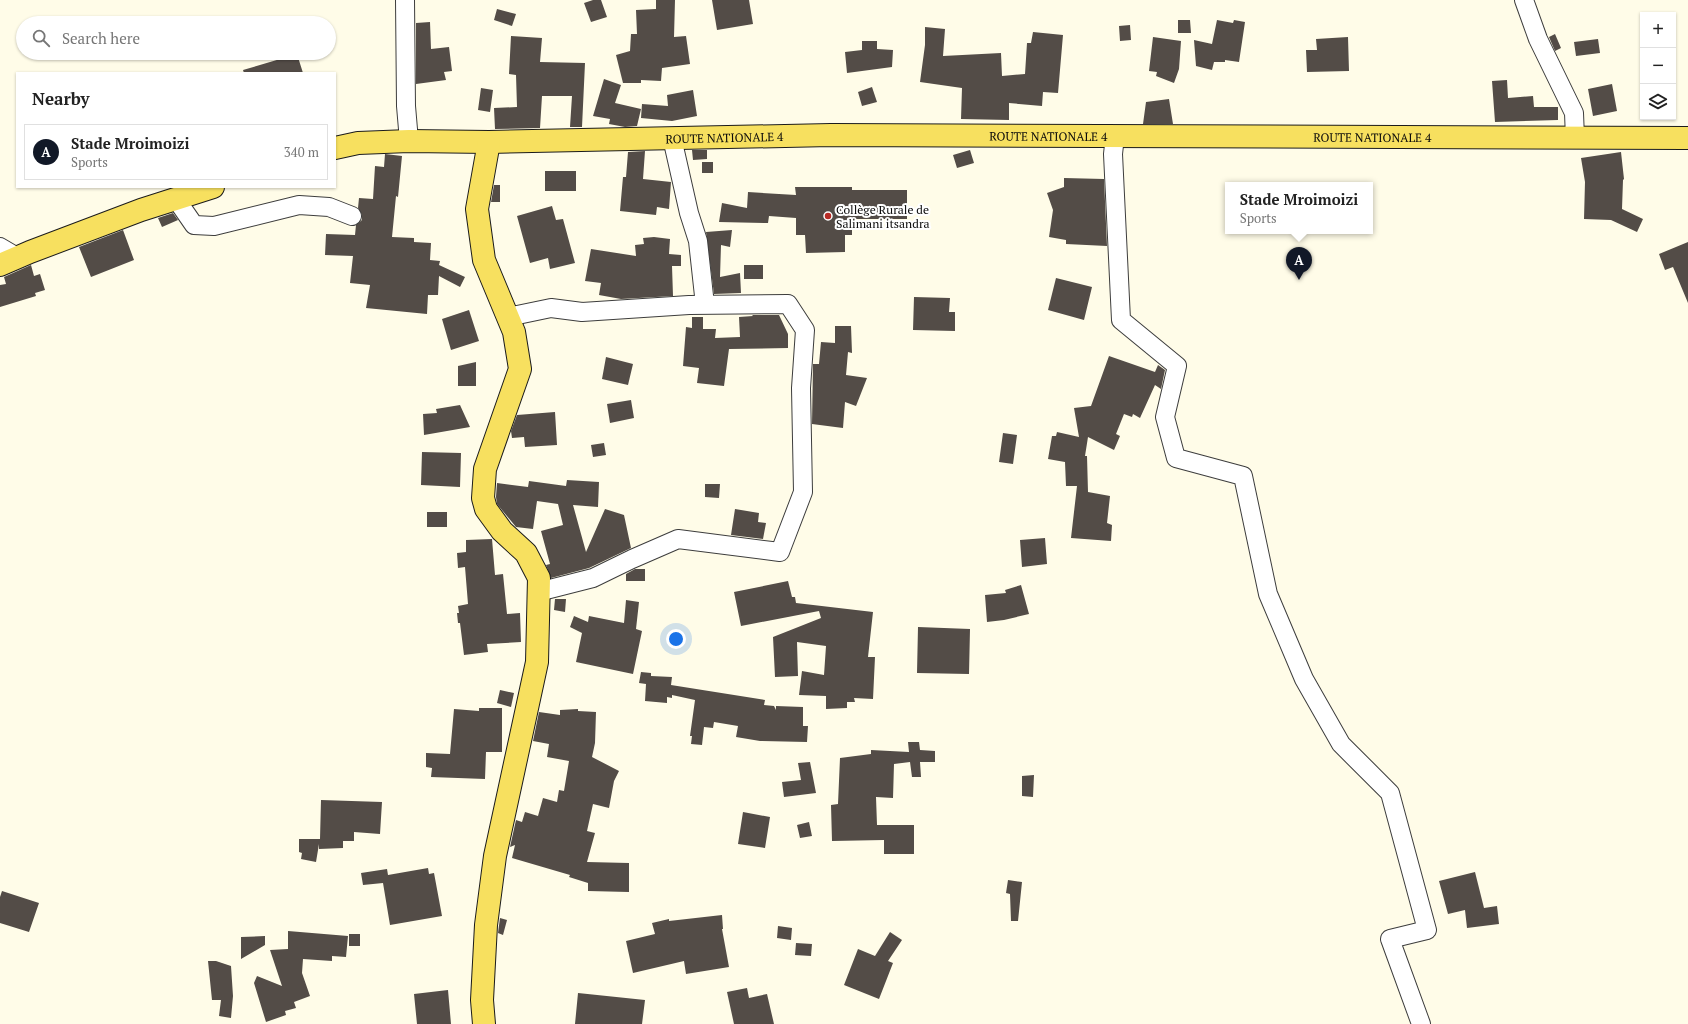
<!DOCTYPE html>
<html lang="en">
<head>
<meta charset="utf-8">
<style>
	:root { --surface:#fff; --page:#f6f6f6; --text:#222; --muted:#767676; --line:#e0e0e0; --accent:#111827 }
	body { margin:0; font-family:"PT Serif",serif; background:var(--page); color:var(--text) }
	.controls { position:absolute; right:12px; top:12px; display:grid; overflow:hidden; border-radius:0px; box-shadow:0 1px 3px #0004 }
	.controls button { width:36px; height:36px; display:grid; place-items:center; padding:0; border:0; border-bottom:1px solid var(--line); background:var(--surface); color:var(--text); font:20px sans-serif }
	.you { position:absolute; left:676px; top:639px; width:14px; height:14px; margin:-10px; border:3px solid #fff; border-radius:50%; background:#1a73e8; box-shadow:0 0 0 6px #1a73e833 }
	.badge { display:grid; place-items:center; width:26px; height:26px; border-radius:50%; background:var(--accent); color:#fff; font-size:13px; font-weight:700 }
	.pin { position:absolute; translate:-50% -33px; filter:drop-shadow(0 1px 2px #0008) }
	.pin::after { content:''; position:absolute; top:21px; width:14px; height:12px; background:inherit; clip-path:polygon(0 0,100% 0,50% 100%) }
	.popup { position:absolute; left:1225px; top:182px; width:148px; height:52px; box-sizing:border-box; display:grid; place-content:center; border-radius:0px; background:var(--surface); filter:drop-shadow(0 1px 3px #0005); font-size:13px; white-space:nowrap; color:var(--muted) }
	.popup b { font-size:15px; color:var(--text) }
	.popup::after { content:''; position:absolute; left:50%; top:100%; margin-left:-8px; border:8px solid transparent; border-top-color:var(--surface) }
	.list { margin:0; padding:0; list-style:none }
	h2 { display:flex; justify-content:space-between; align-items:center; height:52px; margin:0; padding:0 16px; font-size:17px }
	h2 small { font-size:13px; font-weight:400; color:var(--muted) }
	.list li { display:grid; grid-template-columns:26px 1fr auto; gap:12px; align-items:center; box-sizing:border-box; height:56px; margin:0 8px 8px; padding:0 8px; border:1px solid var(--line); border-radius:0px }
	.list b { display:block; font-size:15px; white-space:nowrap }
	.list p { margin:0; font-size:13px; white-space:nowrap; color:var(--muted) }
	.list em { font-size:13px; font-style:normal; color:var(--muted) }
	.icon { flex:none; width:22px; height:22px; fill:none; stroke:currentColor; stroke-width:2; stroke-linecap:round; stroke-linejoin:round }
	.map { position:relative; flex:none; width:1688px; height:1024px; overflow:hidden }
	.search { position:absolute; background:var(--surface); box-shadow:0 1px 3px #0004; left:16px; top:16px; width:320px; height:44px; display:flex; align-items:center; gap:10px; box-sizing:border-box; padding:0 14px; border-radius:22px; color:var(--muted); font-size:15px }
	.panel { position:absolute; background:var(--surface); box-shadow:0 1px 3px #0004; left:16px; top:72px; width:320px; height:116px; border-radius:0px }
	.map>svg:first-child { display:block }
</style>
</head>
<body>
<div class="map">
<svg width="1688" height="1024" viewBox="0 0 1688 1024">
	<rect width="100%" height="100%" fill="#fffce8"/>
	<path fill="#534c47" d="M 593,0 L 601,0 L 607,17 L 591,22 L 584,3 Z
		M 656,0 L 675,0 L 674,37 L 686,36 L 690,64 L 662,68 L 661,81 L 641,80 L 641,83 L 623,83 L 616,55 L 630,51 L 631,34 L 637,34 L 636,10 L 656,9 Z
		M 712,0 L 749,0 L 753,24 L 717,30 Z
		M 497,9 L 516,14 L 512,26 L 494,20 Z
		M 1178,20 L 1190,20 L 1191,33 L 1178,33 Z
		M 1217,20 L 1233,23 L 1234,20 L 1245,22 L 1239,62 L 1225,60 L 1225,62 L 1214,62 L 1212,70 L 1196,66 L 1194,40 L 1212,44 Z
		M 430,22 L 431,49 L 449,47 L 452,71 L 444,72 L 446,80 L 416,84 L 416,23 Z
		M 1130,25 L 1131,40 L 1120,41 L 1119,26 Z
		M 925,27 L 945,29 L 943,56 L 1001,53 L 1002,76 L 1025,74 L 1027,43 L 1031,43 L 1033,32 L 1063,35 L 1058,93 L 1043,92 L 1042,106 L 1009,103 L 1009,120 L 961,119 L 962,88 L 920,82 L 925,45 Z
		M 1555,34 L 1561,48 L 1555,51 L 1549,37 Z
		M 511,36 L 542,38 L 540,62 L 585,63 L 582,127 L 570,127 L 572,96 L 542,96 L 540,128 L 495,129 L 494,108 L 517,107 L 516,75 L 509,74 Z
		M 1153,37 L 1181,41 L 1179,69 L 1174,83 L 1156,76 L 1157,72 L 1149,71 Z
		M 1348,37 L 1349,71 L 1307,72 L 1306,50 L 1317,50 L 1316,39 Z
		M 1598,39 L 1600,53 L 1576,56 L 1574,42 Z
		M 862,41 L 877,41 L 877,49 L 893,50 L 892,67 L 847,73 L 845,52 L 862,50 Z
		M 297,54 L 303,73 L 244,73 L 243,70 Z
		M 604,79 L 621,85 L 615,103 L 641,109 L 637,126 L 625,127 L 609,124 L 610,119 L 593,116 Z
		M 1507,80 L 1508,98 L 1533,96 L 1534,107 L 1558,107 L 1558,120 L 1495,122 L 1492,81 Z
		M 1612,84 L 1617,111 L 1593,116 L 1588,89 Z
		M 872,87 L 877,102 L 862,106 L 858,92 Z
		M 481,88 L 493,90 L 490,112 L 478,110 Z
		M 693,90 L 697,116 L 672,121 L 641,118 L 642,104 L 668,106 L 667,95 Z
		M 1169,99 L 1173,124 L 1143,124 L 1146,102 Z
		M 692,150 L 707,150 L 707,159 L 693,160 Z
		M 970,150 L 974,163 L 957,168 L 953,155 Z
		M 645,151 L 643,179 L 671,182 L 669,209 L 657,207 L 656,215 L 620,211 L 623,177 L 626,177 L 628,152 Z
		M 1621,152 L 1624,179 L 1623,180 L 1622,209 L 1643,219 L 1637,232 L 1611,220 L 1584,219 L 1585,182 L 1581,158 Z
		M 385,154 L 402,156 L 398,197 L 396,196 L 392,237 L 414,238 L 414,242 L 431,243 L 430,260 L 440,261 L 439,265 L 465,277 L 460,287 L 439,276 L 438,295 L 428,295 L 427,314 L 366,308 L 370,285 L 350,283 L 353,256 L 325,255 L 326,234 L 355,235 L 356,225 L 362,220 L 362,215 L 358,208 L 359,198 L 373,199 L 375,166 L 384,167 Z
		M 702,162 L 713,162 L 713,173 L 702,173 Z
		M 545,171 L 576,171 L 576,191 L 545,191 Z
		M 1064,178 L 1104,179 L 1107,246 L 1066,244 L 1066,240 L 1049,237 L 1053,210 L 1047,193 L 1064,187 Z
		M 494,185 L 500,185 L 500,202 L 491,202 Z
		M 795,187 L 852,187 L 852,190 L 907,190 L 907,219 L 852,219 L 852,235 L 845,235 L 845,252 L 806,253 L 805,235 L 796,235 L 796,218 L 769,216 L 768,223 L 719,222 L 722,203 L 747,208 L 748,192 L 796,195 Z
		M 552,206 L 556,220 L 563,219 L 575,263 L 550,269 L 548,258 L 530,263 L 517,216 Z
		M 173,213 L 178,220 L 162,227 L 158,218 Z
		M 123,230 L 134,260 L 91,277 L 79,247 Z
		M 732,230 L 730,247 L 721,245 L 720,277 L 740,273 L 741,293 L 714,294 L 706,232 Z
		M 654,237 L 670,239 L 669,254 L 681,255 L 681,266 L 672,266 L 673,296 L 621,299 L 599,295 L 601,283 L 585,281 L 591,249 L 636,256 L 635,245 L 644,244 L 643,238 Z
		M 1688,242 L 1688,303 L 1673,267 L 1665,270 L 1659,254 Z
		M 31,265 L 34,276 L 40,274 L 45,290 L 35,293 L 36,296 L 0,307 L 0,285 L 6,284 L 4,277 Z
		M 744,265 L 763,265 L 763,279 L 744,279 Z
		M 1056,278 L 1092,287 L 1084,320 L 1048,310 Z
		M 914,297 L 950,298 L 949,312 L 955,312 L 955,331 L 913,330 Z
		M 469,310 L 479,341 L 451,350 L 442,319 Z
		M 752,315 L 779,315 L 788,334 L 788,348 L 729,349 L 724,386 L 697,383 L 699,368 L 683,366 L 686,327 L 692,328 L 692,317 L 703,317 L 703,329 L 716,329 L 715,338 L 740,337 L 739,317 L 753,316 Z
		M 835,326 L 851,326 L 852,353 L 848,352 L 846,375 L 867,378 L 856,406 L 845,402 L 843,428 L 812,424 L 813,364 L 819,364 L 821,342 L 835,343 Z
		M 1109,356 L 1155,372 L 1158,365 L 1165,370 L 1161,389 L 1155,385 L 1140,418 L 1133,414 L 1132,417 L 1124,414 L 1116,434 L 1120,436 L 1114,450 L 1088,437 L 1085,456 L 1087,456 L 1088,492 L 1110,496 L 1107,523 L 1112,525 L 1111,541 L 1071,538 L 1077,486 L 1066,486 L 1065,462 L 1048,459 L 1052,436 L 1056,436 L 1057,432 L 1079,437 L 1074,408 L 1091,406 Z
		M 606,357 L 633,364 L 628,385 L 602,379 Z
		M 476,362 L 476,386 L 458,386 L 458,366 Z
		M 631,400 L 634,418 L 610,423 L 607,404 Z
		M 460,405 L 470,427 L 424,435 L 423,414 L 437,413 L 436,409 Z
		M 555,412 L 557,445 L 525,447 L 524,437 L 512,438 L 511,431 L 517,415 Z
		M 1003,433 L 1017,435 L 1013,464 L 999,462 Z
		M 604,443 L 606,455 L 593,457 L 591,445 Z
		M 422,452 L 461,453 L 460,487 L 421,485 Z
		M 567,480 L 599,482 L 598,507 L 573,505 L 586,552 L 605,509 L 624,515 L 631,548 L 589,568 L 551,578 L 546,565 L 550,564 L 541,531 L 563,525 L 558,504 L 537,501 L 533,529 L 516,527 L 497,504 L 496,497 L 497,483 L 528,487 L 529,481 L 566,486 Z
		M 705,484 L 720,484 L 719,498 L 705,497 Z
		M 735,509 L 759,513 L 758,522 L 766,523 L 763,539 L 731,535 Z
		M 427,512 L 447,512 L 447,527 L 427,527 Z
		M 1045,538 L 1047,564 L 1022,567 L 1020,540 Z
		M 492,539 L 495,575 L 503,574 L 507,614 L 520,613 L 521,642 L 487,644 L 488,652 L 464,655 L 460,623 L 458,623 L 457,613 L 459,613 L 458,606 L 468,604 L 465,567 L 458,568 L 457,553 L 466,552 L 466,540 Z
		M 635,569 L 645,569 L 645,581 L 626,581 L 626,574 Z
		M 788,581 L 792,597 L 795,597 L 796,603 L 873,612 L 868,657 L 875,657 L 873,699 L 854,698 L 855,702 L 847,702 L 847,708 L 826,709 L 826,696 L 799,695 L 802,671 L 824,675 L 826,646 L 797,642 L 798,676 L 775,677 L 773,637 L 821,618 L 819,611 L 741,626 L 734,592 Z
		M 1021,585 L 1029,614 L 1004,620 L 987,622 L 985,595 L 1006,593 L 1005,590 Z
		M 555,599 L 566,599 L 565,612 L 554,610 Z
		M 626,600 L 639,602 L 636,629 L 642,631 L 633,674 L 576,662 L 582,633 L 570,627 L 574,616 L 588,622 L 589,616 L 624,623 Z
		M 918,627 L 970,629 L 969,674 L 917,673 Z
		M 641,672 L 651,673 L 651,676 L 672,677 L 671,685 L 765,700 L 764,705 L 774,706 L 776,710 L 776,706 L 803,707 L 803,726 L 808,726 L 807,742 L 760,741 L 736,737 L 738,726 L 714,722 L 713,728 L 704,727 L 702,745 L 691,744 L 692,736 L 690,736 L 695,700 L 672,695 L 672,698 L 667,697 L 667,703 L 645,701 L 646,684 L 639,683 Z
		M 500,690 L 514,693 L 511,707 L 497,703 Z
		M 479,708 L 502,708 L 502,752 L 486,752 L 485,779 L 431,777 L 432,768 L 426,767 L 426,753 L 450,754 L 454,709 L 479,711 Z
		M 578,709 L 578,711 L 596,712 L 595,743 L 592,757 L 619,771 L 614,781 L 609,808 L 593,804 L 587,831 L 595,833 L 587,862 L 629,863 L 629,892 L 588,891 L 588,883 L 569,877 L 570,875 L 512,858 L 515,845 L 510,847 L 516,820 L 522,822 L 525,812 L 538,816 L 543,798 L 557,802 L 559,790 L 564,791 L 569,761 L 547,757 L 549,744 L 533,741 L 539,712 L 560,715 L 560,710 Z
		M 908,742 L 919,742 L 920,750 L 935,751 L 935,762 L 920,762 L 921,777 L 912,777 L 910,762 L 894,764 L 893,798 L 876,797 L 877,825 L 914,825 L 914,854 L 884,854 L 884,840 L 832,841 L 831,805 L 838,804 L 840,758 L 871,754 L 871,750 L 909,752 Z
		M 810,762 L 816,793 L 784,797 L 782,782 L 801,780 L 798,763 Z
		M 1034,775 L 1033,797 L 1022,796 L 1022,776 Z
		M 321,800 L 382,802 L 380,834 L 354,832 L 354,841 L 343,841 L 343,848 L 319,849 L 319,844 L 316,862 L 301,859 L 302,853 L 299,852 L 299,839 L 320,839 Z
		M 743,812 L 770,817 L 765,848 L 738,844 Z
		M 809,822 L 812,836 L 800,838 L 797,825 Z
		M 428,868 L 429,874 L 434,873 L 442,916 L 390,925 L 383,883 L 363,885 L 361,873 L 387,869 L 388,875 Z
		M 1475,872 L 1484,908 L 1497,906 L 1499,924 L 1467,928 L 1465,910 L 1448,914 L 1439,881 Z
		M 1008,880 L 1022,882 L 1018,921 L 1011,921 L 1010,894 L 1006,893 Z
		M 2,891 L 39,903 L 29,932 L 0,923 L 0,897 Z
		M 722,915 L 723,929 L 722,929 L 729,967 L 686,974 L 684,961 L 633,973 L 626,941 L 655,934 L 652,923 L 669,919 L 669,921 Z
		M 500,918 L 507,920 L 503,935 L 498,933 Z
		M 778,926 L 792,928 L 791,940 L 777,938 Z
		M 288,931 L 348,936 L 346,957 L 332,956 L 332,961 L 303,959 L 302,973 L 310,996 L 294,1002 L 296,1008 L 285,1011 L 286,1015 L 266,1022 L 254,983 L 257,976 L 282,986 L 270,950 L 288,949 Z
		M 890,932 L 902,940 L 888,961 L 893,963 L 879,999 L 844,985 L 858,949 L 875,956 Z
		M 349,934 L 360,934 L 360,946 L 349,946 Z
		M 265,936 L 265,945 L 241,959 L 241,937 Z
		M 796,943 L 812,944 L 811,956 L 795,955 Z
		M 208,961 L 216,961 L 231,966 L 233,996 L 231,1018 L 219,1016 L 221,1000 L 212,1000 Z
		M 747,988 L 749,998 L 767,994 L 774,1024 L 734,1024 L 727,992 Z
		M 448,990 L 451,1024 L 417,1024 L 414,994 Z
		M 578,993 L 645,1000 L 642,1024 L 575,1024 Z"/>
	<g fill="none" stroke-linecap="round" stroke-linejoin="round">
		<g stroke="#3d3d3d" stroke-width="20">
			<path id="minor" d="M 405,0 L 406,106 L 409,141
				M 1524,0 L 1538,39 L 1574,113 L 1575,138
				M 1115,136 L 1113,154 L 1121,320 L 1177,366 L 1165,417 L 1176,458 L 1243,476 L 1268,594 L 1304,679 L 1341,744 L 1390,793 L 1427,930 L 1390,939 L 1421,1024
				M 672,138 L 689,213 L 698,241 L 705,305
				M 176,199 L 194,225 L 214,226 L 299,205 L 329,207 L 352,216
				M 0,247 L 17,257
				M 508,317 L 551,308 L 582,312 L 689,305 L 788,304 L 805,330 L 801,388 L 803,492 L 780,552 L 678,539 L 632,559 L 593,578 L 538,592"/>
		</g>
		<g stroke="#1b1b1b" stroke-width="24">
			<g id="major">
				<path id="s1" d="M 335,148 L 358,143 L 409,141 L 489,142 L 831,135 L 1688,138"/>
				<path d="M 0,265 L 30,252 L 141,210 L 213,187"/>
				<path d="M 484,1024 L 482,1000 L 486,925 L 495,856 L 537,662 L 539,578 L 526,553 L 502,531 L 486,509 L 483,498 L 485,469 L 520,369 L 514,332 L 484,260 L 477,209 L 489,142"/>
			</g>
		</g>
		<use href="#minor" stroke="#fff" stroke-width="18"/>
		<use href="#major" stroke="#f7e05f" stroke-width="22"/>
	</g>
	<circle fill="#b72b25" stroke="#fff" stroke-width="1.5" cx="828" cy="216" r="4"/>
	<g text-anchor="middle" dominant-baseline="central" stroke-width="4" stroke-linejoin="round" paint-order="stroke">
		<g font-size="12" fill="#0a0a0a" stroke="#fff">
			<text stroke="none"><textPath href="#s1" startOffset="714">ROUTE NATIONALE 4</textPath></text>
			<text stroke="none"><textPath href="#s1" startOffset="390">ROUTE NATIONALE 4</textPath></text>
			<text stroke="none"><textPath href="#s1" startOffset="1038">ROUTE NATIONALE 4</textPath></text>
		</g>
		<g font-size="12" fill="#0a0a0a" stroke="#fff" text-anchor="start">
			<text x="836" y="209">Collège Rurale de<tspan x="836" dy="14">Salimani itsandra</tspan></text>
		</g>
	</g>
</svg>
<div class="controls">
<button>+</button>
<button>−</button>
<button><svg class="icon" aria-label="layers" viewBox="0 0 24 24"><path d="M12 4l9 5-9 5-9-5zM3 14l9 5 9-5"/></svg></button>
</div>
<div class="you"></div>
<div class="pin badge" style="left:1299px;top:280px">A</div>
<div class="popup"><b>Stade Mroimoizi</b>Sports</div>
<div class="search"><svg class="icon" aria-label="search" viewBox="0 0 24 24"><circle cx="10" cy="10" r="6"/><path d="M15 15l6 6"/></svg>Search here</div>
<section class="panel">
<h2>Nearby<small></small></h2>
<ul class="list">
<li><span class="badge">A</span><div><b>Stade Mroimoizi</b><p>Sports</p></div><em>340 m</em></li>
</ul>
</section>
</div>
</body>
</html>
